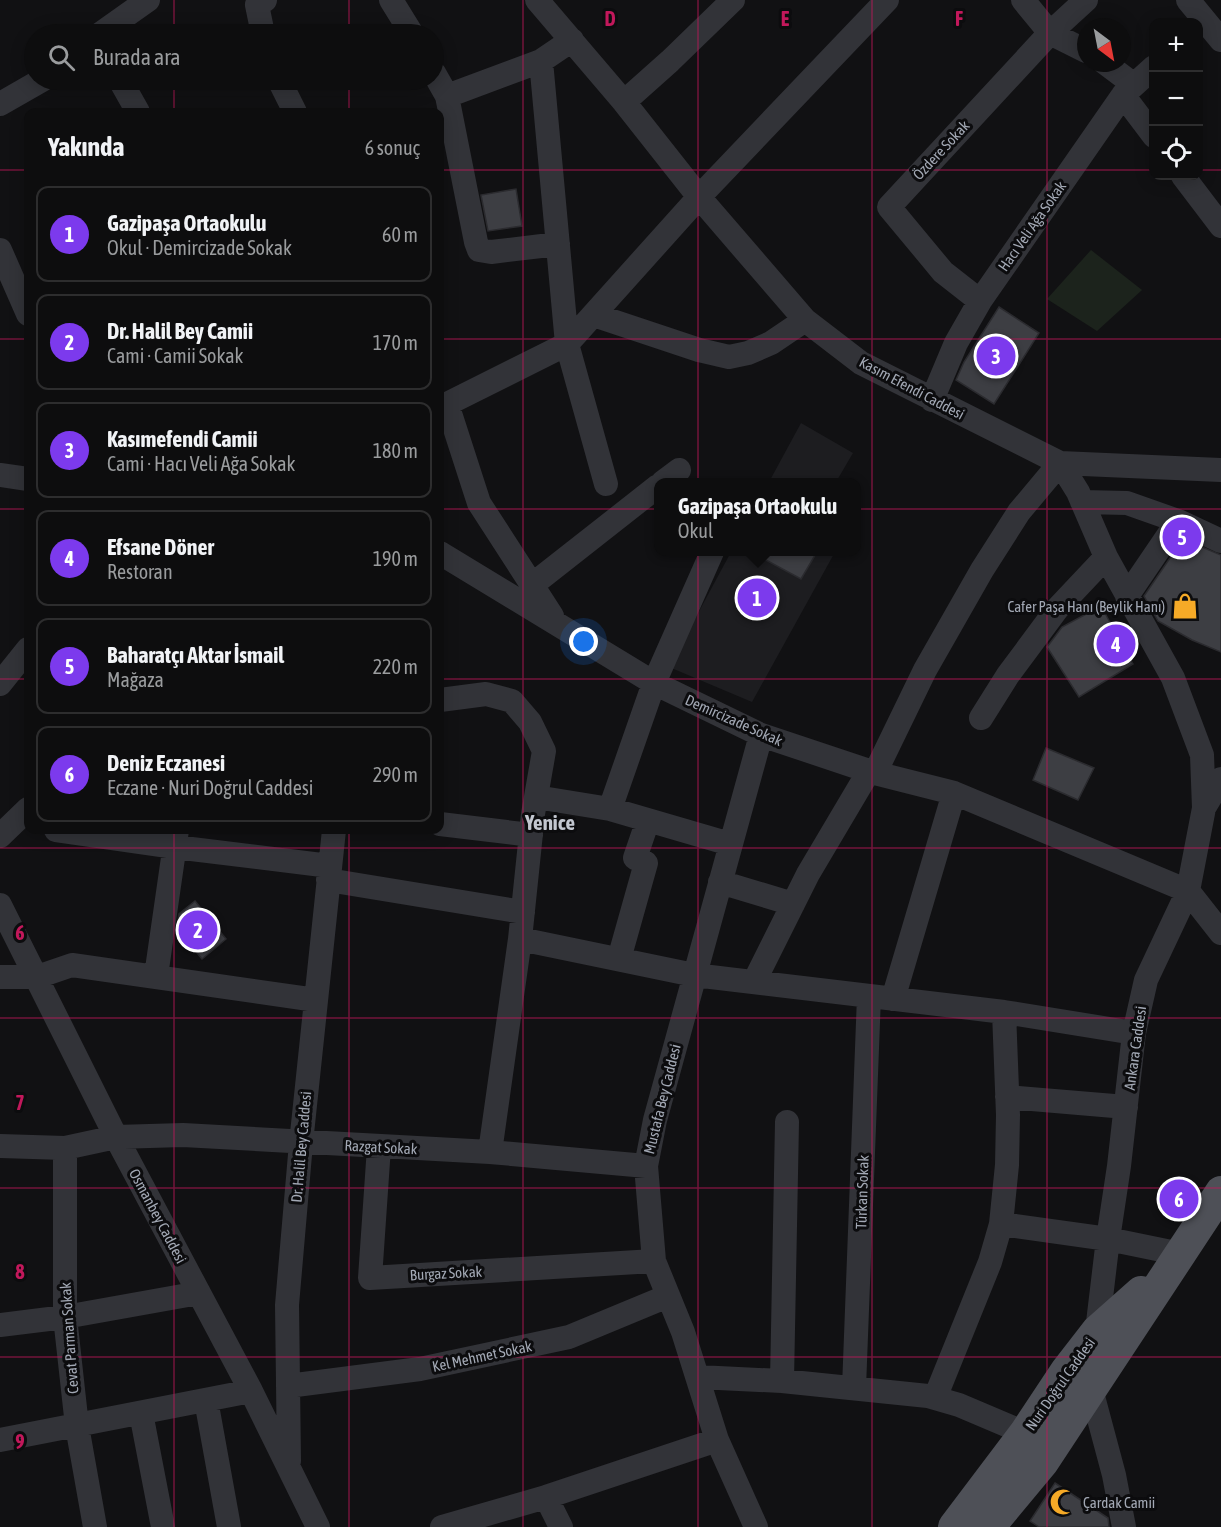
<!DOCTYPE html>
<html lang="tr">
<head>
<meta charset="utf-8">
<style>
	:root { --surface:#0d0d0e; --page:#1b1b1c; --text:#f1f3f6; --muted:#9a9c9e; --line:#2d2d2e; --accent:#7c3aed }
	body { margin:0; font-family:"Asap Condensed",sans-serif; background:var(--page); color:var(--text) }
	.controls { position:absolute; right:18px; top:18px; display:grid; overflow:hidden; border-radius:12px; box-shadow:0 3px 15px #0003 }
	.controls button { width:54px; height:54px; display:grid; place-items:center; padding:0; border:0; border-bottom:2px solid var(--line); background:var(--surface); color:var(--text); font:30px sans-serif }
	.compass { position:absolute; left:1077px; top:18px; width:54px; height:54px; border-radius:50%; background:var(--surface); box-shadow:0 3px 15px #0003; rotate:148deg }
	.you { position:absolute; left:584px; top:642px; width:21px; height:21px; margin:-15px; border:4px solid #fff; border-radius:50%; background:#1a73e8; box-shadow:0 0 0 9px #1a73e833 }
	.badge { display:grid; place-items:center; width:39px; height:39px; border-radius:50%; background:var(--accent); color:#fff; font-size:20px; font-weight:700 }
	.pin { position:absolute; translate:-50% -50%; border:3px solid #fff; box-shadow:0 2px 6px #0006 }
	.popup { position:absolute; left:654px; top:478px; width:207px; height:78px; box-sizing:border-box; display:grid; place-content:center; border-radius:12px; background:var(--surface); filter:drop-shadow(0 2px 4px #0005); font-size:20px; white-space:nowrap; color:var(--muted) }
	.popup b { font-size:22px; color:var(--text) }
	.popup::after { content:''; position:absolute; left:50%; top:100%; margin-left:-12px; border:12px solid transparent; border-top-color:var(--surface) }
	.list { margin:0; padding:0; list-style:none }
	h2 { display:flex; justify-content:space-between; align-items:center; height:78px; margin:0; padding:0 24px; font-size:26px }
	h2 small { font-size:20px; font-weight:400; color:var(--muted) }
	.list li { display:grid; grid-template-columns:39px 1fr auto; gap:18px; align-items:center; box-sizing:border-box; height:96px; margin:0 12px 12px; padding:0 12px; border:2px solid var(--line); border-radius:12px }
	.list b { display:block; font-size:22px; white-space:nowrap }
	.list p { margin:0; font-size:20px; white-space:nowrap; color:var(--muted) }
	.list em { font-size:20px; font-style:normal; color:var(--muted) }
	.icon { flex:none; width:33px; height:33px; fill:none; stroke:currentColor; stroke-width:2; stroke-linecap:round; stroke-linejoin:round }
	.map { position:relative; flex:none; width:1221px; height:1527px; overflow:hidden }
	.search { position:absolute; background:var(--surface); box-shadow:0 3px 15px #0003; left:24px; top:24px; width:420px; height:66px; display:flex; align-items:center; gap:15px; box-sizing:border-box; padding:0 21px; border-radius:33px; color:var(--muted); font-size:22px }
	.panel { position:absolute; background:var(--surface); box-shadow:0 3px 15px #0003; left:24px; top:108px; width:420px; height:726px; border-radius:12px }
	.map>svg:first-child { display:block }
</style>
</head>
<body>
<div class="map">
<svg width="1221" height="1527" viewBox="0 0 1221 1527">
	<rect width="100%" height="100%" fill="#111113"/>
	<path fill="#1d1d20" d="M 801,423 L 853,453 L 836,482 L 769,482 Z
		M 731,552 L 835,552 L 752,702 L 669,667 Z"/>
	<path fill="#1c231c" d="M 1091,250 L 1142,290 L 1097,331 L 1047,299 Z"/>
	<path fill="#3d3e43" stroke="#2b2b2f" stroke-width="1.5" d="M 516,189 L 522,226 L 488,231 L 481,195 Z
		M 999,307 L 1039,333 L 994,404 L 956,380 L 964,362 Z
		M 1183,539 L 1221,555 L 1221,652 L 1192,640 L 1158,621 L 1144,596 Z
		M 751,552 L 817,552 L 801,579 Z
		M 1101,606 L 1133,664 L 1079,697 L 1047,647 L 1062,627 Z
		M 1046,748 L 1094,768 L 1078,800 L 1033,780 Z
		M 195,901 L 226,939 L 202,959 L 177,929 L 179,914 Z
		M 1055,1483 L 1108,1518 L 1109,1527 L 1039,1527 L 1030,1521 Z"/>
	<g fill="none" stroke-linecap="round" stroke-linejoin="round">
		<path stroke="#323338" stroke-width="24" d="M 391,0 L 412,34
			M 537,0 L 624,102 L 699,197 L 805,320 L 861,363 L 1060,463 L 1078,492 L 1106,557 L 1173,678 L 1202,755 L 1204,808
			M 1023,0 L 1050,33 L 1086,51
			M 1188,0 L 1221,40
			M 100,34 L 148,0
			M 263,34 L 257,5 L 265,0
			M 541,61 L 567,344 L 606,484
			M 1105,63 L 1133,84
			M 434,73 L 447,96 L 476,242 L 479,250 L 491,252 L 558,244
			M 120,80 L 138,112
			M 279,80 L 295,112
			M 1123,95 L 1154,136
			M 447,96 L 541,61 L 572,40
			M 624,102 L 670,61 L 733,0
			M 0,104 L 42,80
			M 1183,176 L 1221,226
			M 0,250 L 28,314
			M 980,301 L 943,272 L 889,207 L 1050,33 L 1086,0
			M 594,315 L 699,350 L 729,357 L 748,353 L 771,343 L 805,320
			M 932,400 L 956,343 L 980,301 L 1123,95 L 1154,67
			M 447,404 L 479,503 L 552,616
			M 440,405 L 447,404 L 567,344 L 699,197 L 887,0
			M 1060,463 L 1221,470
			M 0,475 L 28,479
			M 663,482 L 679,470
			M 1082,502 L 1127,503 L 1178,521 L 1221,541
			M 440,553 L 654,683 L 761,735 L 875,773 L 954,793 L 1188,891 L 1221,933
			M 532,585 L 658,486
			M 1127,596 L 1178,521
			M 0,684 L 28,649
			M 440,700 L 486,694 L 512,701 L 530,722 L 544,751 L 533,814 L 520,939 L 490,1152
			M 981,718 L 1008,675 L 1057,609 L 1106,557
			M 875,773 L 925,670 L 982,570 L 1019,512 L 1060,463
			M 536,797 L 610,809 L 730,844
			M 610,809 L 654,683 L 712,552
			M 440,824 L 531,835
			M 56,830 L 175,847 L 330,866
			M 0,836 L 28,809
			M 328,880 L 523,912
			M 720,882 L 793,904
			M 0,905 L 116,1137 L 251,1391 L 318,1527
			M 520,939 L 694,975 L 1004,1012 L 1134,1033
			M 619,959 L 646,863 L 635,858 L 648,820
			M 156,976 L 177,830
			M 0,977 L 37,977 L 72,965 L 316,1000
			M 754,982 L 808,874 L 869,771
			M 893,999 L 954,793
			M 1007,1097 L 1126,1107
			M 0,1146 L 65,1148 L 116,1137 L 183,1135 L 490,1152 L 646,1166
			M 379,1147 L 370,1278 L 654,1261
			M 65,1148 L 65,1317 L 77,1426 L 95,1527
			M 1001,1224 L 1108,1239 L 1181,1254
			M 0,1325 L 65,1317 L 199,1293
			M 1097,1331 L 1108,1239 L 1119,1166 L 1134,1033 L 1146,980 L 1188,891 L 1204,808 L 1221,779
			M 698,1377 L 782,1381 L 928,1396 L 959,1405 L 1025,1433
			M 782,1381 L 787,1122
			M 1083,1383 L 1091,1389 L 1114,1475 L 1124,1527
			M 288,1386 L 420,1369 L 569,1337 L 668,1296
			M 854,1388 L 869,996
			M 935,1398 L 990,1262 L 1001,1224 L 1007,1165 L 1008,1115 L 1004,1012
			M 206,1400 L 229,1527
			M 141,1413 L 163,1527
			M 0,1440 L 251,1391
			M 289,1461 L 287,1305 L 301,1143 L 334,830
			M 546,1497 L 561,1527
			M 442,1527 L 546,1497 L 717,1440
			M 756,1527 L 717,1440 L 683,1332 L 654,1261 L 646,1166 L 655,1120 L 761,735"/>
		<path stroke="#4e5057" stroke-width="32" d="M 954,1527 L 1025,1433 L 1066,1371 L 1097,1331 L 1141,1292
			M 989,1527 L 1043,1462 L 1221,1192"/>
	</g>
	<path fill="none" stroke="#c2185b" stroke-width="1.5" stroke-opacity="0.55" d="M 174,0 L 174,34M 349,0 L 349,34M 523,0 L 523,1527M 698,0 L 698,1527M 872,0 L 872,1527M 1047,0 L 1047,1527M 174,80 L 174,112M 349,80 L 349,112M 0,170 L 28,170M 440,170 L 1154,170M 1198,170 L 1221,170M 0,339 L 28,339M 440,339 L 1221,339M 0,509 L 28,509M 440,509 L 1221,509M 0,679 L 28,679M 440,679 L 1221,679M 174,830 L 174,1527M 349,830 L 349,1527M 0,848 L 1221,848M 0,1018 L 1221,1018M 0,1188 L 1221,1188M 0,1357 L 1221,1357"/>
	<defs>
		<g id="shop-bare" transform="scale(2.07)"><path d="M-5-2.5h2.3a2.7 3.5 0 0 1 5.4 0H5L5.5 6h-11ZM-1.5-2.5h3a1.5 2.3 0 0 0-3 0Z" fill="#f6aa27" stroke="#0c0c0e" stroke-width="2.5" paint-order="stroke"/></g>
		<g id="mosque-bare" transform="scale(2.07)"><path d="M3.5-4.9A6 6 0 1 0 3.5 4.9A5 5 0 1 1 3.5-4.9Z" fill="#f6aa27" stroke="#0c0c0e" stroke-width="2.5" paint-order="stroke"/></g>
	</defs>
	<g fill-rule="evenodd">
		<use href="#shop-bare" x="1185" y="606"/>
		<use href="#mosque-bare" x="1063" y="1502"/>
	</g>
	<g text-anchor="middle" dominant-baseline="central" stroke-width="6" stroke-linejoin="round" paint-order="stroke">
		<g font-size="15" fill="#a2a8b4" stroke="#0c0c0e">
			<text transform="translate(941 150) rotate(-47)">Özdere Sokak</text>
			<text transform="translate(1032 226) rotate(-55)">Hacı Veli Ağa Sokak</text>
			<text transform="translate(912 388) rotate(28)">Kasım Efendi Caddesi</text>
			<text transform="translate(734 720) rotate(24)">Demircizade Sokak</text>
			<text transform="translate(1135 1048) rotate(-82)">Ankara Caddesi</text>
			<text transform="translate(662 1099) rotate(-76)">Mustafa Bey Caddesi</text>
			<text transform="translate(301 1147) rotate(-85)">Dr. Halil Bey Caddesi</text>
			<text transform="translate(381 1147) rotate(3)">Razgat Sokak</text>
			<text transform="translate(862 1192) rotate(-88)">Türkan Sokak</text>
			<text transform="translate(158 1216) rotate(62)">Osmanbey Caddesi</text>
			<text transform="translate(446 1273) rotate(-3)">Burgaz Sokak</text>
			<text transform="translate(69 1338) rotate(-94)">Cevat Parman Sokak</text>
			<text transform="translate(482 1356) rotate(-12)">Kel Mehmet Sokak</text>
			<text transform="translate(1060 1384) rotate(-55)">Nuri Doğrul Caddesi</text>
		</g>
		<g font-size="15" fill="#a2a8b4" stroke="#0c0c0e" text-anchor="end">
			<text x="1165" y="606">Cafer Paşa Hanı (Beylik Hanı)</text>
			<text x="1083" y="1502" text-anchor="start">Çardak Camii</text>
		</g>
		<g font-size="21" font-weight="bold" fill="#c3c7d0" stroke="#0c0c0e">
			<text x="550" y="822">Yenice</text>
		</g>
	</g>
	<g font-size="20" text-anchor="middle" font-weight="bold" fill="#c2185b" stroke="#0c0c0e" stroke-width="6" stroke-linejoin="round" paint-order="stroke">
		<text x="610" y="26">D</text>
		<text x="785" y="26">E</text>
		<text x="959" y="26">F</text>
		<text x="20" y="940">6</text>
		<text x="20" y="1110">7</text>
		<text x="20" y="1279">8</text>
		<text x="20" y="1449">9</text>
	</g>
</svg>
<div class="controls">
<button>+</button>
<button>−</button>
<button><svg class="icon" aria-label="locate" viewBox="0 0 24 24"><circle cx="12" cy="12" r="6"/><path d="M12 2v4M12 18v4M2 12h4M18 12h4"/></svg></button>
</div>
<svg class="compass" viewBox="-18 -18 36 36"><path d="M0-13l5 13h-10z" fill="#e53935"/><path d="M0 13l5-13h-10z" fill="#9a9c9e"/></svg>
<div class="you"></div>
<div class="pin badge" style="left:757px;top:598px">1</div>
<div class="popup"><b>Gazipaşa Ortaokulu</b>Okul</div>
<div class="pin badge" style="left:198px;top:930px">2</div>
<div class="pin badge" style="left:996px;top:356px">3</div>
<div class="pin badge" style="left:1116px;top:644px">4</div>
<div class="pin badge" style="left:1182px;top:537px">5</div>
<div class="pin badge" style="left:1179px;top:1199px">6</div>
<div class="search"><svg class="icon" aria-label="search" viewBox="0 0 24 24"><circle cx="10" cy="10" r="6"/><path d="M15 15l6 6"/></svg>Burada ara</div>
<section class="panel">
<h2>Yakında<small>6 sonuç</small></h2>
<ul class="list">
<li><span class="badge">1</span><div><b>Gazipaşa Ortaokulu</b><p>Okul · Demircizade Sokak</p></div><em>60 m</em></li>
<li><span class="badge">2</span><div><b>Dr. Halil Bey Camii</b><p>Cami · Camii Sokak</p></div><em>170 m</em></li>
<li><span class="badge">3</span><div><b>Kasımefendi Camii</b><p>Cami · Hacı Veli Ağa Sokak</p></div><em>180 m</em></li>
<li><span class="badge">4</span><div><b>Efsane Döner</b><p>Restoran</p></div><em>190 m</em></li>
<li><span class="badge">5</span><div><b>Baharatçı Aktar İsmail</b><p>Mağaza</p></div><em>220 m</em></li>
<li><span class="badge">6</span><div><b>Deniz Eczanesi</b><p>Eczane · Nuri Doğrul Caddesi</p></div><em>290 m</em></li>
</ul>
</section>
</div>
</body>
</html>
